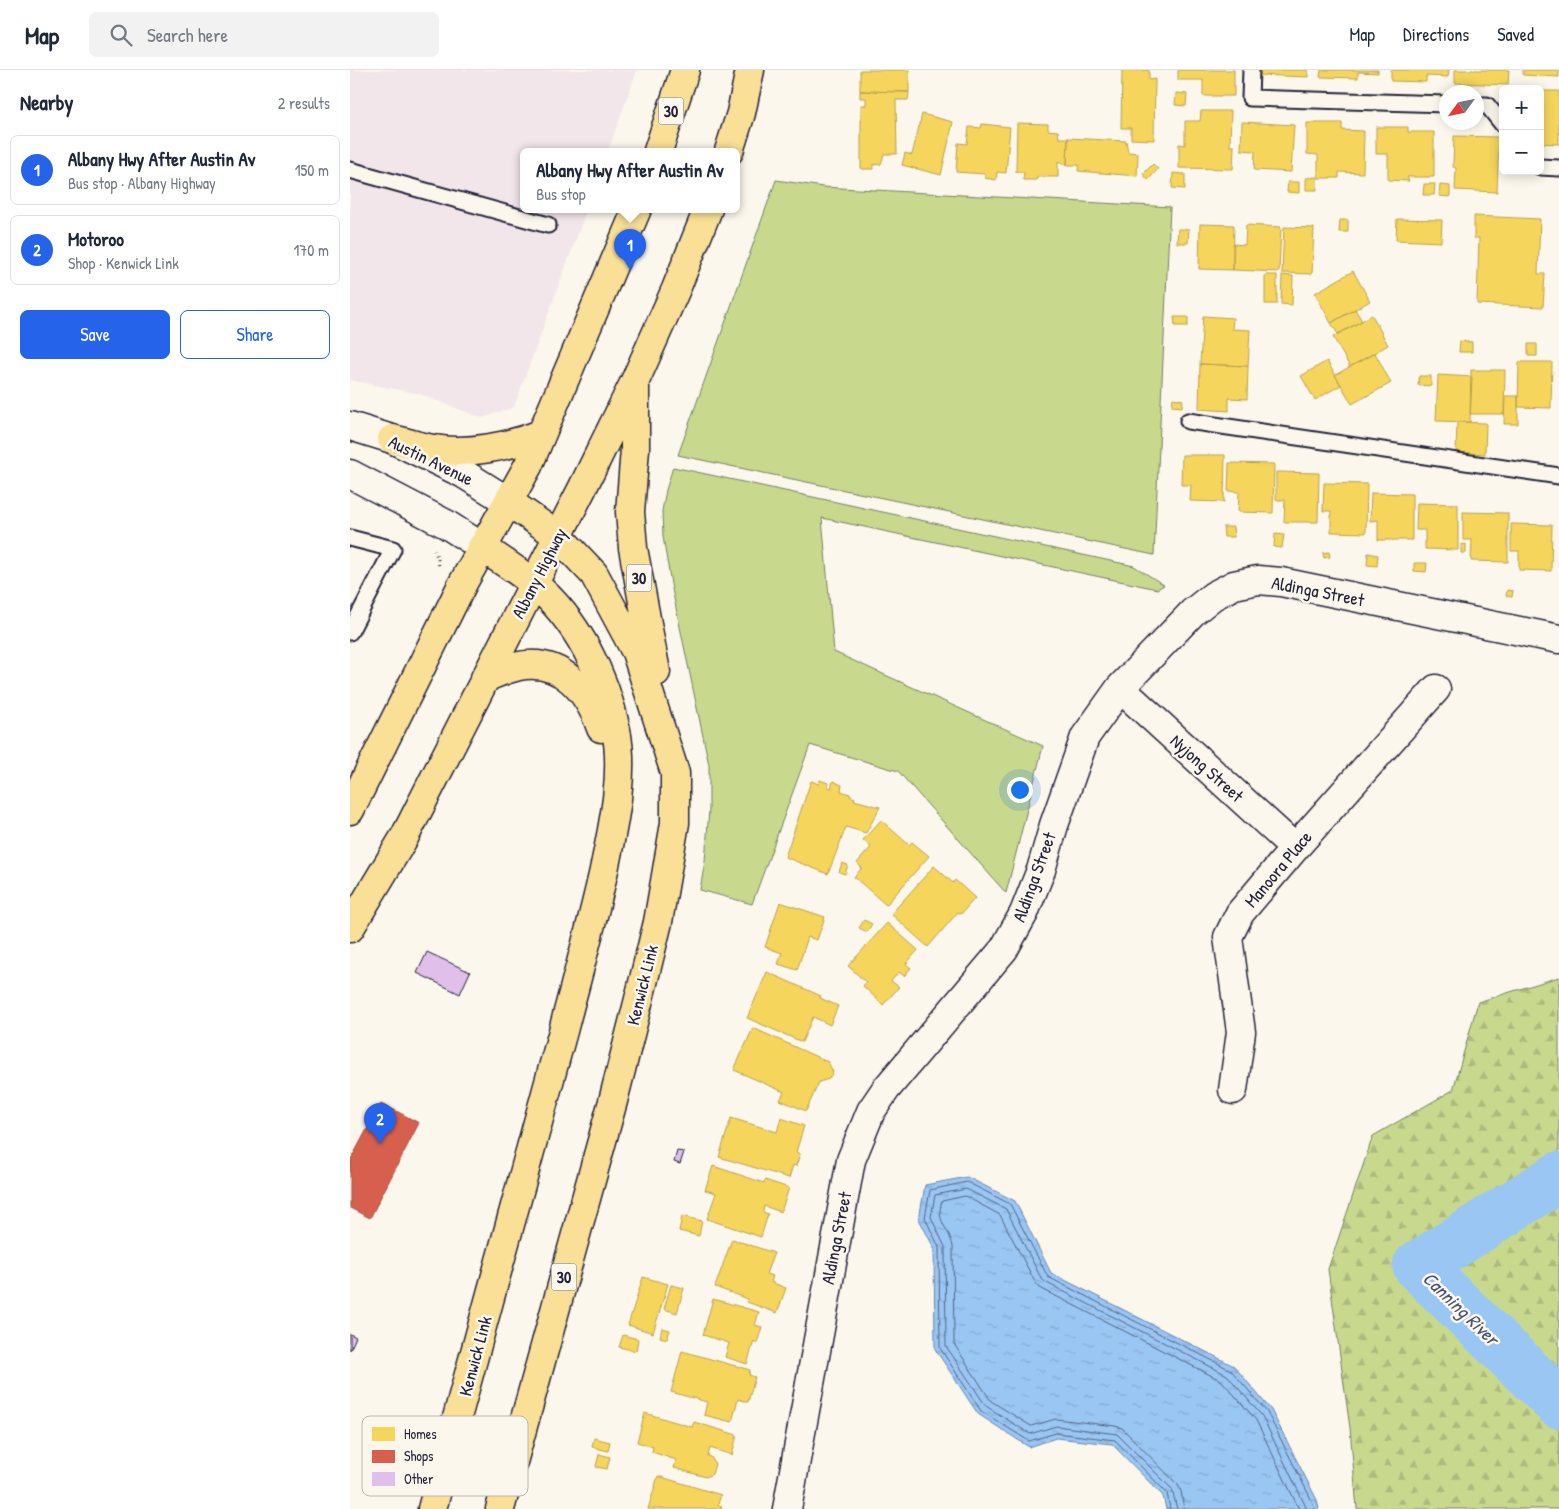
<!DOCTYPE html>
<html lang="en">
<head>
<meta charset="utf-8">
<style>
	:root { --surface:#fff; --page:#f2f2f3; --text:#1f2937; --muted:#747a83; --line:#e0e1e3; --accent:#2563eb }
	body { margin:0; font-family:"Patrick Hand",sans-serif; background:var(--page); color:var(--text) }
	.controls { position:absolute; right:15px; top:15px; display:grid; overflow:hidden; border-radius:8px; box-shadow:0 2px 12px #0003 }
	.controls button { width:45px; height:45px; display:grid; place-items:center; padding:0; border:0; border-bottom:1px solid var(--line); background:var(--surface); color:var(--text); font:25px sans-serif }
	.compass { position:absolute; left:1089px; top:15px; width:45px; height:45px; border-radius:50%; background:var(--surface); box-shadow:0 2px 12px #0003; rotate:237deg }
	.you { position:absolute; left:669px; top:719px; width:18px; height:18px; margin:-12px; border:4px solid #fff; border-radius:50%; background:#1a73e8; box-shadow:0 0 0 8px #1a73e833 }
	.badge { display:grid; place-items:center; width:32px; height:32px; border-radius:50%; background:var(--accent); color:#fff; font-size:16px; font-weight:700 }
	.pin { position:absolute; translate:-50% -41px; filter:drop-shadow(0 1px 2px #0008) }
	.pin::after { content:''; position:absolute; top:26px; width:18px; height:15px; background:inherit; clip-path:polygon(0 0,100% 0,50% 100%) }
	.popup { position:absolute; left:170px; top:78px; width:220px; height:65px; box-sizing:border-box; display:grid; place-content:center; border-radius:8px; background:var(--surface); filter:drop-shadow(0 1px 4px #0005); font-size:16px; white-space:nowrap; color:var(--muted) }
	.popup b { font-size:19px; color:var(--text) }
	.popup::after { content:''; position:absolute; left:50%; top:100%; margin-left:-10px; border:10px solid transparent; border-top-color:var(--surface) }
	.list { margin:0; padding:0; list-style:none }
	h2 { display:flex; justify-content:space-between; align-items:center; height:65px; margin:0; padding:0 20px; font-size:21px }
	h2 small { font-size:16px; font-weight:400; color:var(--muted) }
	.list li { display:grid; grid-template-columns:32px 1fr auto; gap:15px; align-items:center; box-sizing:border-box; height:70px; margin:0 10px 10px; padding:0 10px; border:1px solid var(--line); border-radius:8px }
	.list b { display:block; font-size:19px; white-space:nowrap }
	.list p { margin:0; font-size:16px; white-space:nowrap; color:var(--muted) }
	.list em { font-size:16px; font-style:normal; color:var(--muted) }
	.actions { display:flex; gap:10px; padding:15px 20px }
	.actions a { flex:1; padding:11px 0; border:1px solid var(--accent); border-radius:8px; text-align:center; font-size:18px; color:var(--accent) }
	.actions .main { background:var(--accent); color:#fff }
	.icon { flex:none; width:28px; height:28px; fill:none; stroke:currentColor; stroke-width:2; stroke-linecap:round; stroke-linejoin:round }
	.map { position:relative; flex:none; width:1209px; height:1439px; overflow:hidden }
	header { display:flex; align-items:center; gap:30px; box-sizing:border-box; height:70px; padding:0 25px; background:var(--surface); border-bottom:1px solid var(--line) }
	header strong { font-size:24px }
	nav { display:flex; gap:28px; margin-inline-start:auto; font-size:18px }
	.search { width:350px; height:45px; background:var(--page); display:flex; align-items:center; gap:12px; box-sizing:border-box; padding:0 18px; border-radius:8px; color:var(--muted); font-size:19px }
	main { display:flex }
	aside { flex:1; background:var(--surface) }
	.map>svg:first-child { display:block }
</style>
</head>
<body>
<header>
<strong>Map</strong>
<div class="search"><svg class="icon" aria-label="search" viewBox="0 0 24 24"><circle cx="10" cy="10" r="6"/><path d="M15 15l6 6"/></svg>Search here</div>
<nav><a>Map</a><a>Directions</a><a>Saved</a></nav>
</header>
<main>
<aside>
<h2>Nearby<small>2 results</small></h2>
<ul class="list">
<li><span class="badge">1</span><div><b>Albany Hwy After Austin Av</b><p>Bus stop · Albany Highway</p></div><em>150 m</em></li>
<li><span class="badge">2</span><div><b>Motoroo</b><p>Shop · Kenwick Link</p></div><em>170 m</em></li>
</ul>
<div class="actions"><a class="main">Save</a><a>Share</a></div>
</aside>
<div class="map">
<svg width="1209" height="1439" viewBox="0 0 1209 1439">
	<defs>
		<pattern id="forest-firs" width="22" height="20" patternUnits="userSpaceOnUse" patternTransform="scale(1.25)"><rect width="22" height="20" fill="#c8d98d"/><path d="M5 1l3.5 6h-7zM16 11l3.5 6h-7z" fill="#acba7b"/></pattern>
		<pattern id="water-ripples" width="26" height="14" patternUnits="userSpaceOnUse" patternTransform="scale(1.25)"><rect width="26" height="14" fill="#9ac6f3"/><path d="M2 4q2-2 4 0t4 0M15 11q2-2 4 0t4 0" fill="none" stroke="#84aad1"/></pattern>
	</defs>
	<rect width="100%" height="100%" fill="#fbf7ec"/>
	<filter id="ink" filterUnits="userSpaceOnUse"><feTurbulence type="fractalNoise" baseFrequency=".02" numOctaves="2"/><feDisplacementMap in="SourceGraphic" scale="10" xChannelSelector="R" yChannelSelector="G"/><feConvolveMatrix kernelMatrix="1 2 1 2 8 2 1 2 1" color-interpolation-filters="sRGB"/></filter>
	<g filter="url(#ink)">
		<path fill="#f3e6eb" d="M 0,0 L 287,0 L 258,81 L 174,81 L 174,139 L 237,139 L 164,337 L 132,348 L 70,324 L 0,310 Z"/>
		<path fill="#c8d98d" stroke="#757e64" d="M 426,110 L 473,117 L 820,137 L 804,485 L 328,385 Z
			M 323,397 L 784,496 L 814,515 L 807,519 L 472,448 L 484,582 L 693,676 L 656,823 L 548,701 L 460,675 L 402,834 L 350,820 L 355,791 L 359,740 L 359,695 L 321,514 L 313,467 L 312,441 L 316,420 Z"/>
		<path fill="url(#forest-firs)" stroke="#757e64" d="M 1209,907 L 1209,1439 L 1007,1439 L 1000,1358 L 978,1199 L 1023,1066 L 1103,1020 L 1128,932 Z"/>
		<path fill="url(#water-ripples)" stroke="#6a84a9" d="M 617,1107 L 665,1131 L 701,1203 L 884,1296 L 921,1340 L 967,1430 L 969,1439 L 816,1439 L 813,1426 L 762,1374 L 706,1368 L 679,1377 L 628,1344 L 585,1279 L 584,1178 L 569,1149 L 575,1115 Z"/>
		<path fill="#f6d55c" stroke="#b69f52" d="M 510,0 L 559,0 L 559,22 L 510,21 Z
			M 772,0 L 799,0 L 799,10 L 805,9 L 804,70 L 781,69 L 781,58 L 771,58 Z
			M 828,0 L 884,0 L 884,26 L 853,26 L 853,10 L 828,10 Z
			M 907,0 L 958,0 L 958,7 L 907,5 Z
			M 971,0 L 1028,0 L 1028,3 L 1008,2 L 1008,8 L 970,7 Z
			M 1041,0 L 1099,0 L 1098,7 L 1076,6 L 1076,12 L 1041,11 Z
			M 1105,0 L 1159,0 L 1158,15 L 1105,13 Z
			M 1173,0 L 1209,0 L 1209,7 L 1173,5 Z
			M 510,21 L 559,22 L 558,30 L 546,30 L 547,84 L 534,84 L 531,94 L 523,95 L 523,99 L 511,99 L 511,35 L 516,35 L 516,28 L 510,28 Z
			M 1190,21 L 1209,21 L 1209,74 L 1190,73 Z
			M 826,23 L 837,24 L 836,36 L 825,35 Z
			M 851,41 L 881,41 L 880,76 L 884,76 L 883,99 L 829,98 L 829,74 L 835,75 L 835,51 L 850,51 Z
			M 572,44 L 603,52 L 591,105 L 552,95 L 555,83 L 562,85 Z
			M 892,52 L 944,55 L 941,102 L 904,100 L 905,81 L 891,80 Z
			M 667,53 L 698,54 L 698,60 L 708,61 L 709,68 L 718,68 L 717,95 L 708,91 L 708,107 L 687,107 L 687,110 L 673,110 L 674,102 L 666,102 Z
			M 957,53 L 992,53 L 992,60 L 1014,61 L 1013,103 L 989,102 L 989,108 L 968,108 L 968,85 L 957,84 Z
			M 632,54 L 660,57 L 656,103 L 647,102 L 646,110 L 635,108 L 635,104 L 606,102 L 608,73 L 617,74 L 619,57 L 631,58 Z
			M 1026,57 L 1058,57 L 1058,62 L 1084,62 L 1084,107 L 1057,107 L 1059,111 L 1038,110 L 1038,84 L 1026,84 Z
			M 1104,66 L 1149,67 L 1147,122 L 1105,120 L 1106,98 L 1103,97 Z
			M 718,68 L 776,71 L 778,82 L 788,83 L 787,106 L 728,101 L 729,95 L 717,95 Z
			M 803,94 L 808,99 L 798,110 L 793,104 Z
			M 823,103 L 835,104 L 835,119 L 822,118 Z
			M 967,107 L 967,120 L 956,120 L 956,108 Z
			M 938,112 L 949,112 L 949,123 L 937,122 Z
			M 1074,114 L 1085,114 L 1084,125 L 1073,125 Z
			M 1090,115 L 1100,116 L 1100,127 L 1089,126 Z
			M 1124,146 L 1190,149 L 1188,204 L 1195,204 L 1193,237 L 1127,234 L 1129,168 L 1124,168 Z
			M 1047,149 L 1092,150 L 1091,172 L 1046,170 Z
			M 990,150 L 998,150 L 998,162 L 989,162 Z
			M 850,154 L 884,155 L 883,200 L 849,199 Z
			M 896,155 L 931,157 L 929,202 L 883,200 L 883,174 L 895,175 Z
			M 934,157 L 964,158 L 962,204 L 932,203 Z
			M 828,159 L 839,159 L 838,173 L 827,173 Z
			M 1003,201 L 1020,231 L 981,253 L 965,223 Z
			M 915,205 L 927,205 L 927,234 L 915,234 Z
			M 932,205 L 943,206 L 942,235 L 931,234 Z
			M 1005,239 L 1012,251 L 988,264 L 981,253 Z
			M 1022,245 L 1038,275 L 1000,297 L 983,267 Z
			M 853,246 L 883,248 L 882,259 L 900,260 L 898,296 L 850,294 Z
			M 824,247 L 838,247 L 838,256 L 825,256 Z
			M 1110,271 L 1122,272 L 1122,282 L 1109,282 Z
			M 1178,274 L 1187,274 L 1187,286 L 1178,286 Z
			M 1025,283 L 1041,313 L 1002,334 L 985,305 Z
			M 977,291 L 991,315 L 965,330 L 951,306 Z
			M 1169,292 L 1202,292 L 1201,338 L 1168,337 Z
			M 850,294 L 898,296 L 897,329 L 879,328 L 879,341 L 849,339 Z
			M 1121,300 L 1155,300 L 1154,344 L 1120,344 Z
			M 1088,305 L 1122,307 L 1120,352 L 1086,351 Z
			M 1069,306 L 1081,306 L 1081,316 L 1068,315 Z
			M 1155,326 L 1168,326 L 1168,354 L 1154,354 Z
			M 823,328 L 833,330 L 832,337 L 822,336 Z
			M 1107,352 L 1136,353 L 1135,384 L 1106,382 Z
			M 832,385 L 875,385 L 874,432 L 840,431 L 841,415 L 831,415 Z
			M 879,393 L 924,394 L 923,443 L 888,442 L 889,422 L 878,421 Z
			M 926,402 L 969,403 L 968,452 L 934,452 L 935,430 L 926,430 Z
			M 974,413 L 1017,414 L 1016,463 L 981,462 L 981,441 L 973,441 Z
			M 1021,423 L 1062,424 L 1062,470 L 1028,470 L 1028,450 L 1020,451 Z
			M 1067,433 L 1108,434 L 1108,480 L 1075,479 L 1075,460 L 1066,460 Z
			M 1113,442 L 1158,443 L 1158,492 L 1121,491 L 1122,470 L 1113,470 Z
			M 1161,454 L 1202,455 L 1201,501 L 1169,500 L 1169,481 L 1161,481 Z
			M 873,457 L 883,457 L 884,467 L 874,467 Z
			M 925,464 L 934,465 L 932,478 L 924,477 Z
			M 1116,474 L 1116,483 L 1111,483 L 1111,475 Z
			M 979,482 L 980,487 L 974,488 L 973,483 Z
			M 1018,483 L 1028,485 L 1027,496 L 1017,495 Z
			M 1064,493 L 1077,493 L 1076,502 L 1064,501 Z
			M 1157,520 L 1163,521 L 1162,527 L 1156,526 Z
			M 470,710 L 478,713 L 478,717 L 481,718 L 483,711 L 492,715 L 491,721 L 500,724 L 500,726 L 505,728 L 504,730 L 530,737 L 516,763 L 496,757 L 478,804 L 435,787 L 461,711 L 469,714 Z
			M 531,750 L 559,775 L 562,772 L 579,786 L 536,835 L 504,807 L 512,798 L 507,793 L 521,777 L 513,770 Z
			M 492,793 L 498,795 L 495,804 L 489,802 Z
			M 584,796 L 603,813 L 605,810 L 625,828 L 611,844 L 608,842 L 578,877 L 541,844 Z
			M 430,832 L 475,847 L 467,870 L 458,867 L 447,900 L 428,894 L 432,883 L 415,877 Z
			M 514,850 L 522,854 L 517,862 L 509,858 Z
			M 537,853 L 568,880 L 556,894 L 561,898 L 554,906 L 549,902 L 541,911 L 549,917 L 533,935 L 513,916 L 516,912 L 498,896 Z
			M 417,902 L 471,926 L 470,928 L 488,936 L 480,955 L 463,947 L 452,972 L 397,948 Z
			M 403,958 L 478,992 L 483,1002 L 479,1009 L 469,1012 L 456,1041 L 430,1030 L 434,1022 L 384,1000 Z
			M 381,1048 L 427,1062 L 431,1048 L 454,1056 L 446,1082 L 450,1084 L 446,1096 L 443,1095 L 439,1108 L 369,1087 Z
			M 363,1096 L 414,1113 L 415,1110 L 439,1118 L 431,1142 L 414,1136 L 413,1142 L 418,1144 L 411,1167 L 357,1149 L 366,1123 L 355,1120 Z
			M 332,1146 L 352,1151 L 349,1166 L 329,1161 Z
			M 382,1169 L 424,1183 L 416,1204 L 423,1206 L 421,1212 L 436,1218 L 427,1243 L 397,1232 L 398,1229 L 365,1217 Z
			M 293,1207 L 318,1214 L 303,1263 L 278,1255 Z
			M 321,1215 L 334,1218 L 327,1243 L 314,1239 Z
			M 363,1229 L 409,1242 L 405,1255 L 412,1257 L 407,1273 L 404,1271 L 397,1294 L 375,1287 L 379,1273 L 353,1265 Z
			M 312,1258 L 320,1260 L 317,1269 L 310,1267 Z
			M 273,1265 L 288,1269 L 286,1281 L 269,1277 Z
			M 332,1281 L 400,1300 L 399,1305 L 405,1307 L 398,1332 L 388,1329 L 382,1352 L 354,1345 L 357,1332 L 321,1322 Z
			M 295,1343 L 342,1357 L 344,1352 L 387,1365 L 382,1385 L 360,1378 L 358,1386 L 361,1387 L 365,1394 L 362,1404 L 356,1407 L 324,1398 L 326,1390 L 302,1382 L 303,1377 L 287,1372 Z
			M 244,1368 L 260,1372 L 258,1381 L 242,1377 Z
			M 249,1384 L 260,1387 L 257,1399 L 246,1397 Z
			M 308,1406 L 371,1425 L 368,1434 L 372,1437 L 371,1439 L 298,1439 Z"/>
		<path fill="#d6604d" stroke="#a04d48" d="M 31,1033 L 69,1053 L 20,1148 L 0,1138 L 0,1091 Z"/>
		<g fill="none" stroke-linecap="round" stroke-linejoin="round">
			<path stroke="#526485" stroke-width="1" d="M 820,1439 L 817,1423 L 765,1370 L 706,1363 L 679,1371 L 631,1341 L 590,1278 L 589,1177 L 575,1148 L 580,1120 L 617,1112 L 660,1134 L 698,1207 L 881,1300 L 917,1342 L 962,1431 L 964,1439
				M 827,1439 L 822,1419 L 767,1364 L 706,1356 L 680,1364 L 636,1336 L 596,1276 L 595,1177 L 581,1147 L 585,1125 L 616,1119 L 656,1139 L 691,1208 L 695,1212 L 877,1305 L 912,1346 L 957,1439
				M 834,1439 L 831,1421 L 828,1415 L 772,1358 L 765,1356 L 706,1349 L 681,1356 L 641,1331 L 604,1274 L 603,1177 C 600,1158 585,1153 592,1131 L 615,1126 L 650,1145 L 685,1212 L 690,1218 L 872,1311 L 906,1350 L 949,1439"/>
			<path stroke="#9ac6f3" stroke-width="51" d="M 1209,1107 L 1068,1196 L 1209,1333"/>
		</g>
		<path fill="#e0bfea" stroke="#22223b" d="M 77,882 L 120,902 L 110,924 L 67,903 Z
			M 327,1081 L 334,1082 L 330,1094 L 324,1092 Z
			M 0,1264 L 6,1267 L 0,1280 Z"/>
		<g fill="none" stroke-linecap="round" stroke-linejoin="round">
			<g stroke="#22223b" stroke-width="19">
				<path id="service" d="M 901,0 L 900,28 L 1096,34
					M 1126,35 L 1137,35 L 1153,55
					M 1190,97 L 1209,98
					M 0,100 L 198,155
					M 838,351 L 1209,406
					M 0,468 L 43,479 L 0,562"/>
			</g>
			<g stroke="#22223b" stroke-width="31">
				<path id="minor" d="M 770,618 L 945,778
					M 883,1020 L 891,962 L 878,867 L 890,843 L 945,778 L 1086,619
					M 437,1439 L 501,1090 L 521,1041 L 536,1019 L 654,879 L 674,843 L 691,800 L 704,755 L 735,667 L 770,618 L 843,542 L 863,526 L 884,515 L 908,510 L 931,512 L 1209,569"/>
			</g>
			<g stroke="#22223b" stroke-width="31">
				<path id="secondary" d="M 0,356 L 42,369 L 114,404 L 159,432
					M 0,404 L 96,454 L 132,477"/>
			</g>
			<g stroke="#22223b" stroke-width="31">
				<path id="trunk" d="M 308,81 L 335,0
					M 379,81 L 391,43 L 400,0
					M 285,317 L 285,379 L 280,442 L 283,478 L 306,602
					M 42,369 C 56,372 70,377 84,379 C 118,385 160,376 191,364
					M 135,608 C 146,603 157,599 169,596 C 212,588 238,621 251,658
					M 0,740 L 113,513 L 178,396 L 287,139
					M 0,858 L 55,766 L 232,419 L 285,311 L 326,219 L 358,139
					M 82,1439 C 126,1280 170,1121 213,961 C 227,907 242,854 254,800 C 263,757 275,704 266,660 C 255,606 227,549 183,513 C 167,500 149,489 132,477
					M 150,1439 L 263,1031 L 288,933 L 308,852 L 325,753 L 325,703 L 286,582 L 244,504 L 208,466 L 159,432"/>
			</g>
			<path stroke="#22223b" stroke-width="3" stroke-dasharray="1 4" stroke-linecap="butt" d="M 84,480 L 88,489 L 89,498"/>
			<use href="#service" stroke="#fbf7ec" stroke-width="15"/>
			<use href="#minor" stroke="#fbf7ec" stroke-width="28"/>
			<use href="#secondary" stroke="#fbf7ec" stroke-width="28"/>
			<use href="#trunk" stroke="#fadf96" stroke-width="28"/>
		</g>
	</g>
	<g text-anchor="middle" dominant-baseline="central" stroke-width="5" stroke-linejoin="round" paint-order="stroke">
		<g fill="#fbf7ec" stroke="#636270" stroke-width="1">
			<rect x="308.5" y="27.5" width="25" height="27" rx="4"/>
			<rect x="276.5" y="494.5" width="25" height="27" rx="4"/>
			<rect x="201.5" y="1193.5" width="25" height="27" rx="4"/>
		</g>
		<g font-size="16" font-weight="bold" fill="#22223b">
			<text x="321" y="41">30</text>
			<text x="289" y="508">30</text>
			<text x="214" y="1207">30</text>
		</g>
		<g font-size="18" fill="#22223b" stroke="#fbf7ec">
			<text transform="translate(81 390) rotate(26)">Austin Avenue</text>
			<text transform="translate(189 503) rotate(-63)">Albany Highway</text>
			<text transform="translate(968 521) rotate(11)">Aldinga Street</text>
			<text transform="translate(857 698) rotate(42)">Nyjong Street</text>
			<text transform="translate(928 799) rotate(-50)">Manoora Place</text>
			<text transform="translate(684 807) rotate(-70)">Aldinga Street</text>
			<text transform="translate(292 915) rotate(-76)">Kenwick Link</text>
			<text transform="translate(486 1168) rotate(-79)">Aldinga Street</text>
			<text transform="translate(125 1286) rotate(-75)">Kenwick Link</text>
		</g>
		<g font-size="19" font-style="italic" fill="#465372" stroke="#fbf7ec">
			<text transform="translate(1111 1238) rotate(44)">Canning River</text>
		</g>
	</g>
	<rect x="12" y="1346" width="166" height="80" rx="8" fill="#fbf7ec" stroke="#bab7b7" stroke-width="1"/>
	<rect x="22" y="1357" width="23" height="14" fill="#f6d55c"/>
	<rect x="22" y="1380" width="23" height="13" fill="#d6604d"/>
	<rect x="22" y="1402" width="23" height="14" fill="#e0bfea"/>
	<g font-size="14" fill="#22223b">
		<text x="54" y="1369">Homes</text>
		<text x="54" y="1391">Shops</text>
		<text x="54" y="1414">Other</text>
	</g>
</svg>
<div class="controls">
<button>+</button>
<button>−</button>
</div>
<svg class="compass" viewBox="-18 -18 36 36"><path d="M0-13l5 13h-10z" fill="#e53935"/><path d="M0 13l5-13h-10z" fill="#747a83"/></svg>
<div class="you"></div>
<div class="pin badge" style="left:280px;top:200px">1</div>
<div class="popup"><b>Albany Hwy After Austin Av</b>Bus stop</div>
<div class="pin badge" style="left:30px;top:1074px">2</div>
</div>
</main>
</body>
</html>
